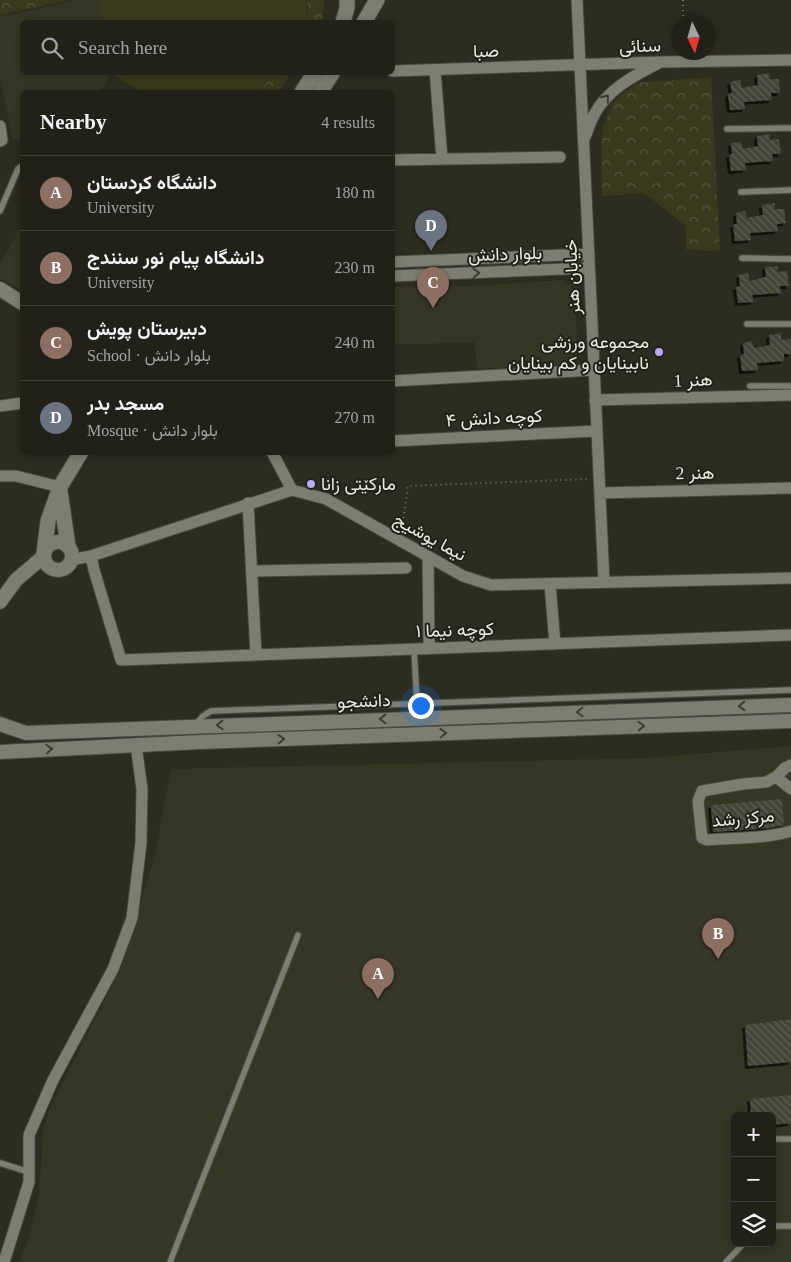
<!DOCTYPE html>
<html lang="en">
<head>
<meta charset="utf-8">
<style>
	:root { --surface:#212119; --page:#292922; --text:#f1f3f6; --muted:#a2a3a2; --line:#3e3e38; --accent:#bca0f2 }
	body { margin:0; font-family:"Times New Roman",Vazirmatn,serif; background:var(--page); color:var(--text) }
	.controls { position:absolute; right:15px; bottom:15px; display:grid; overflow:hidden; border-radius:8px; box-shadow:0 2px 8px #0003 }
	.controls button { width:45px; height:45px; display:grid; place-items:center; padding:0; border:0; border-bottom:1px solid var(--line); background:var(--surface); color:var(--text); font:25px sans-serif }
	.compass { position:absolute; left:671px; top:15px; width:45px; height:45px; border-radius:50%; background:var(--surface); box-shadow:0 2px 8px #0003; rotate:175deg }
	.you { position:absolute; left:420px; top:705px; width:18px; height:18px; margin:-12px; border:4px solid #fff; border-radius:50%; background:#1a73e8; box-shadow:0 0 0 8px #1a73e833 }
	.badge { display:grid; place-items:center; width:32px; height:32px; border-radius:50%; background:var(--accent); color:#fff; font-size:16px; font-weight:700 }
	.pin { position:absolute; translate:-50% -41px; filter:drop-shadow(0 1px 2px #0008) }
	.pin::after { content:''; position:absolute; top:26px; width:18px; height:15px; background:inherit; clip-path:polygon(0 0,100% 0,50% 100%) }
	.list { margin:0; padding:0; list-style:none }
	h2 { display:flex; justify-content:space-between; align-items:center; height:65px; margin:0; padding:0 20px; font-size:21px }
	h2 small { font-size:16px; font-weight:400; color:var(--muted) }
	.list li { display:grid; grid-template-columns:32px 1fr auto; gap:15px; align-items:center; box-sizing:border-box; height:75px; padding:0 20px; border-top:1px solid var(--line) }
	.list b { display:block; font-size:19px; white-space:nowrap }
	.list p { margin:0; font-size:16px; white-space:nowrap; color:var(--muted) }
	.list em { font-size:16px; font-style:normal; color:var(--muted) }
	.icon { flex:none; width:28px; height:28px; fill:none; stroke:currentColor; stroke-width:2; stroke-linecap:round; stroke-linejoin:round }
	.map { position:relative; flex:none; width:791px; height:1262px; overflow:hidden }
	.search { position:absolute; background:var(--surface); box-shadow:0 2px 8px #0003; left:20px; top:20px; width:375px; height:55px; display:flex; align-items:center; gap:12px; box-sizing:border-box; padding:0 18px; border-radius:8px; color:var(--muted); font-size:19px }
	.panel { position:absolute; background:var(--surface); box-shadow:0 2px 8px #0003; left:20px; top:90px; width:375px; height:365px; border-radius:8px }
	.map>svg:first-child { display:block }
</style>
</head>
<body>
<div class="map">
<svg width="791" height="1262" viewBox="0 0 791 1262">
	<defs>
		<pattern id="park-crowns" width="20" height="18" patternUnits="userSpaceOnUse" patternTransform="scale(1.25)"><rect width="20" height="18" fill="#393a1d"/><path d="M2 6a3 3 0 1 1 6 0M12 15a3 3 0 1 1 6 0" fill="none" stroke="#56563e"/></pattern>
		<pattern id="building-back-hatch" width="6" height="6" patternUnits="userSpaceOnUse" patternTransform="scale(1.25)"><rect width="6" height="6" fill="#434438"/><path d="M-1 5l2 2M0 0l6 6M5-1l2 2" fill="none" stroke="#5e5f54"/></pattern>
		<filter id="shadow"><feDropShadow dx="-3" dy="3" stdDeviation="0" flood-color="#0009"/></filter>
	</defs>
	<rect width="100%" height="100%" fill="#2c2c21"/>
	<path fill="#353624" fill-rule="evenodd" d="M 75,0 L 99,0 L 102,22 L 22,22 L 22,72 L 111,73 L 100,92 L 22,92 L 22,139 L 13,140 L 0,78 L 0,17 Z
		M 22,225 L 22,291 L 0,278 L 0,264 Z
		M 564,280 L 575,290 L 578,364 L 477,369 L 474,338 L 473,343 L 393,344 L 393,287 L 472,286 Z
		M 791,746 L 791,1262 L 19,1262 L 29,1238 L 39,1194 L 43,1132 L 49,1110 L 122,965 L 155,854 L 171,769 L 650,758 ZM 735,1116 L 772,1116 L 772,1243 L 735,1243 Z"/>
	<path fill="url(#park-crowns)" d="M 0,0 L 69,0 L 0,15 Z
		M 307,0 L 323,0 L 324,6 L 322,22 L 303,22 L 308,12 Z
		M 273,73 L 291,73 L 278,92 L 260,92 Z
		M 711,77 L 720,251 L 686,250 L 686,226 L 644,193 L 602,196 L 602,130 L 613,103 L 636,83 Z"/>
	<path fill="#393a1d" d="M 99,0 L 306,0 L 307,14 L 303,22 L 102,22 Z
		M 111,73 L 272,73 L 259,92 L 141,92 Z"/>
	<path fill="url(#building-back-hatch)" filter="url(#shadow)" d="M 770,73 L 769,79 L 779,79 L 780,93 L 771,93 L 772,100 L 744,102 L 745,109 L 730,110 L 728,94 L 732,93 L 730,82 L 740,80 L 742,88 L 758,85 L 757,75 Z
		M 770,134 L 769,140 L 779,139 L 781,154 L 772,154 L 773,161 L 745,163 L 746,170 L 731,171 L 729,155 L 732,154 L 731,143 L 741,142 L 743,149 L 758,146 L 757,136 Z
		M 775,203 L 774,209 L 784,209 L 786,223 L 777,224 L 778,231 L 750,233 L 751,240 L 735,241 L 733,225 L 737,224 L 736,213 L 745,211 L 747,218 L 763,215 L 762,205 Z
		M 778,266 L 777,272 L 787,271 L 789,286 L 780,286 L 781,293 L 752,295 L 754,302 L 738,303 L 736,287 L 740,286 L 739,275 L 748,273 L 750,281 L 766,277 L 765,267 Z
		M 782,333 L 781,340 L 791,339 L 791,354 L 784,354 L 784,361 L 757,363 L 758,370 L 742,371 L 740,355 L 744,354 L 743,343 L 752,341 L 754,348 L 770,345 L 769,335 Z
		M 782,799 L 784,825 L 770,828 L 713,832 L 711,805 Z
		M 791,1019 L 791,1062 L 748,1066 L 745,1025 Z
		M 791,1095 L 791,1123 L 772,1125 L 772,1116 L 751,1116 L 750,1099 Z"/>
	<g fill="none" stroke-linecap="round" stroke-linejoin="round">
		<g stroke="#47483f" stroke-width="8">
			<path id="service" d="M 727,129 L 791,128
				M 741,192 L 791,190
				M 0,211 L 18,169 L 22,166
				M 742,258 L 791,259
				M 747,324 L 791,324
				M 750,386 L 791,386
				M 414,649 L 417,704
				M 196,724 L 203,716 L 211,711 L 791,690
				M 772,1139 L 791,1139
				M 0,1163 L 29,1172
				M 772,1228 L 777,1226 L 791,1226
				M 170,1262 L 298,935
				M 726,1262 L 744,1243"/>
		</g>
		<g stroke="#47483f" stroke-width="13">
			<path id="minor" d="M 577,0 L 604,582
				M 435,70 L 442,159
				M 392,71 L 660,62 L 791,60
				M 0,126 L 2,140 L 0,141
				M 585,137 C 588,130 590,122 594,115 C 607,90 633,76 657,64
				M 392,160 L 560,157
				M 392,262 L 589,254
				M 392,276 L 589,268
				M 392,381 L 594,370
				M 595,400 L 791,395
				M 0,406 L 22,403
				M 392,441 L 597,431
				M 272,452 L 292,490
				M 0,476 L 16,476 L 60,487
				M 600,493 L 791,488
				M 248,503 L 256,655
				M 91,556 L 94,570 L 121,660 L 791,635
				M 428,556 L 429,648
				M 71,560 L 91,556 L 292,490 L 326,499 L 463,576 L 491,585 L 791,578
				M 252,571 L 406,568
				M 550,584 L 555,644
				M 791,765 L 785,768 L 776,777 L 766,782 L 743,784 L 702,791 L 698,801 L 702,838 L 707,840 C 734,838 765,839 791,831
				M 776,777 L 791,789
				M 4,1262 L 29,1182 L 29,1135 L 53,1080 L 113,969 L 132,918 L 141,843 L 142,789 L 136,745"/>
		</g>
		<g stroke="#47483f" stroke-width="16">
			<path id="tertiary" d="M 0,289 L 22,303
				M44 556a14 14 0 1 1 28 0a14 14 0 1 1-28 0Z
				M 0,602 L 16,580 L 44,556
				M 0,724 L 26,733 L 791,705
				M 0,752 L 200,742 L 791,721"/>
		</g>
		<g stroke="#47483f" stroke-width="17">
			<path id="secondary" d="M 343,22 L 347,8 L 347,0
				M 364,22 L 377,0
				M 302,92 L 315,72
				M 320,92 L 333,72
				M 60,491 L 68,546
				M 44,553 L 48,521 L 60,487 L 81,452"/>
		</g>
		<path stroke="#77776e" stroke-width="2" stroke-dasharray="1 4" stroke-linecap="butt" d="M 683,0 L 683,22
			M 402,528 L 408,486 L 589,479"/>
		<use href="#service" stroke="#7d7e71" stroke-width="5.5"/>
		<use href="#minor" stroke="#7d7e71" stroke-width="11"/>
		<use href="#tertiary" stroke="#7d7e71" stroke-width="14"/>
		<use href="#secondary" stroke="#7d7e71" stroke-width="15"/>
	</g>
	<defs><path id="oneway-chevron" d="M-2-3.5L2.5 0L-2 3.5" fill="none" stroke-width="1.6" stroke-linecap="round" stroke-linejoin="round" transform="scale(1.25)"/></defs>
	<g stroke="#3d3e33">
		<use href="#oneway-chevron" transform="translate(606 98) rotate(-52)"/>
		<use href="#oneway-chevron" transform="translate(476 273) rotate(-2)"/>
		<use href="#oneway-chevron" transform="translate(742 706) rotate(178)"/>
		<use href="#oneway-chevron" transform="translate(580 712) rotate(178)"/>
		<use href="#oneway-chevron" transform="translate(383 719) rotate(178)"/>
		<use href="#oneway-chevron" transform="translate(220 725) rotate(178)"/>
		<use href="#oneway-chevron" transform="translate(641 726) rotate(-2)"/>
		<use href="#oneway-chevron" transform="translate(443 733) rotate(-2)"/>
		<use href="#oneway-chevron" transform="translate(281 739) rotate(-2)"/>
		<use href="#oneway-chevron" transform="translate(49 749) rotate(-3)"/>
	</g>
	<g fill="#b6acf8" stroke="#222318" stroke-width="2">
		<circle cx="659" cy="352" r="5"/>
		<circle cx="311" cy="484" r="5"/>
	</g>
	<g text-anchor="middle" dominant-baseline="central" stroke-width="4" stroke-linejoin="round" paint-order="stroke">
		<g font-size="18" fill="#e9e9e2" stroke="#222318">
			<text transform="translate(640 46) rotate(-2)">سنائی</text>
			<text transform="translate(486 51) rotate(-2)">صبا</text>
			<text transform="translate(505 254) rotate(-2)">بلوار دانش</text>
			<text transform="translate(572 277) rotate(-93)">خیابان هنر</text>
			<text transform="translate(693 380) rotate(-2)">هنر 1</text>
			<text transform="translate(494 418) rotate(-3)">کوچه دانش ۴</text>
			<text transform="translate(695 473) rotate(-1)">هنر 2</text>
			<text transform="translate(430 537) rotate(29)">نیما یوشیج</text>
			<text transform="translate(455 630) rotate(-2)">کوچه نیما ۱</text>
			<text transform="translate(364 701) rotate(-2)">دانشجو</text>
			<text transform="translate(743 818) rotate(-5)">مرکز رشد</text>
		</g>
		<g font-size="18" fill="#e9e9e2" stroke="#222318" text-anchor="end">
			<text x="649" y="342">مجموعه ورزشی<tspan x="649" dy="21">نابینایان و کم بینایان</tspan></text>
			<text x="321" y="484" text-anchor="start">مارکێتی زانا</text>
		</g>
	</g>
</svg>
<div class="controls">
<button>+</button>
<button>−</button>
<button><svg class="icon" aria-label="layers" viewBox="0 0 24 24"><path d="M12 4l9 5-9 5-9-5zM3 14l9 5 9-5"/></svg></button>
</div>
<svg class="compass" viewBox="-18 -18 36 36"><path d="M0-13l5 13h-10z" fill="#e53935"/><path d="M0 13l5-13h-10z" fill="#a2a3a2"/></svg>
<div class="you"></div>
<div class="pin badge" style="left:378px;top:999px;background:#8d6e63">A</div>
<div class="pin badge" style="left:718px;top:959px;background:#8d6e63">B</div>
<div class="pin badge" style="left:433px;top:308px;background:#8d6e63">C</div>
<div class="pin badge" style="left:431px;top:251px;background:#6b7280">D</div>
<div class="search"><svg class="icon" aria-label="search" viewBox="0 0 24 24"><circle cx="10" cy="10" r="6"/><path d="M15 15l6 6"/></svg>Search here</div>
<section class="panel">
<h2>Nearby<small>4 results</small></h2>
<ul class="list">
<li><span class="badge" style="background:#8d6e63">A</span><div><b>دانشگاه کردستان</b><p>University</p></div><em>180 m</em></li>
<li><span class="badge" style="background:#8d6e63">B</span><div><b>دانشگاه پیام نور سنندج</b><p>University</p></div><em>230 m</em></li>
<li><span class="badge" style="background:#8d6e63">C</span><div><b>دبیرستان پویش</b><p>School · بلوار دانش</p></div><em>240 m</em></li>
<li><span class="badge" style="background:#6b7280">D</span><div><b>مسجد بدر</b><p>Mosque · بلوار دانش</p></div><em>270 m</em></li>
</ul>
</section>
</div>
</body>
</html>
